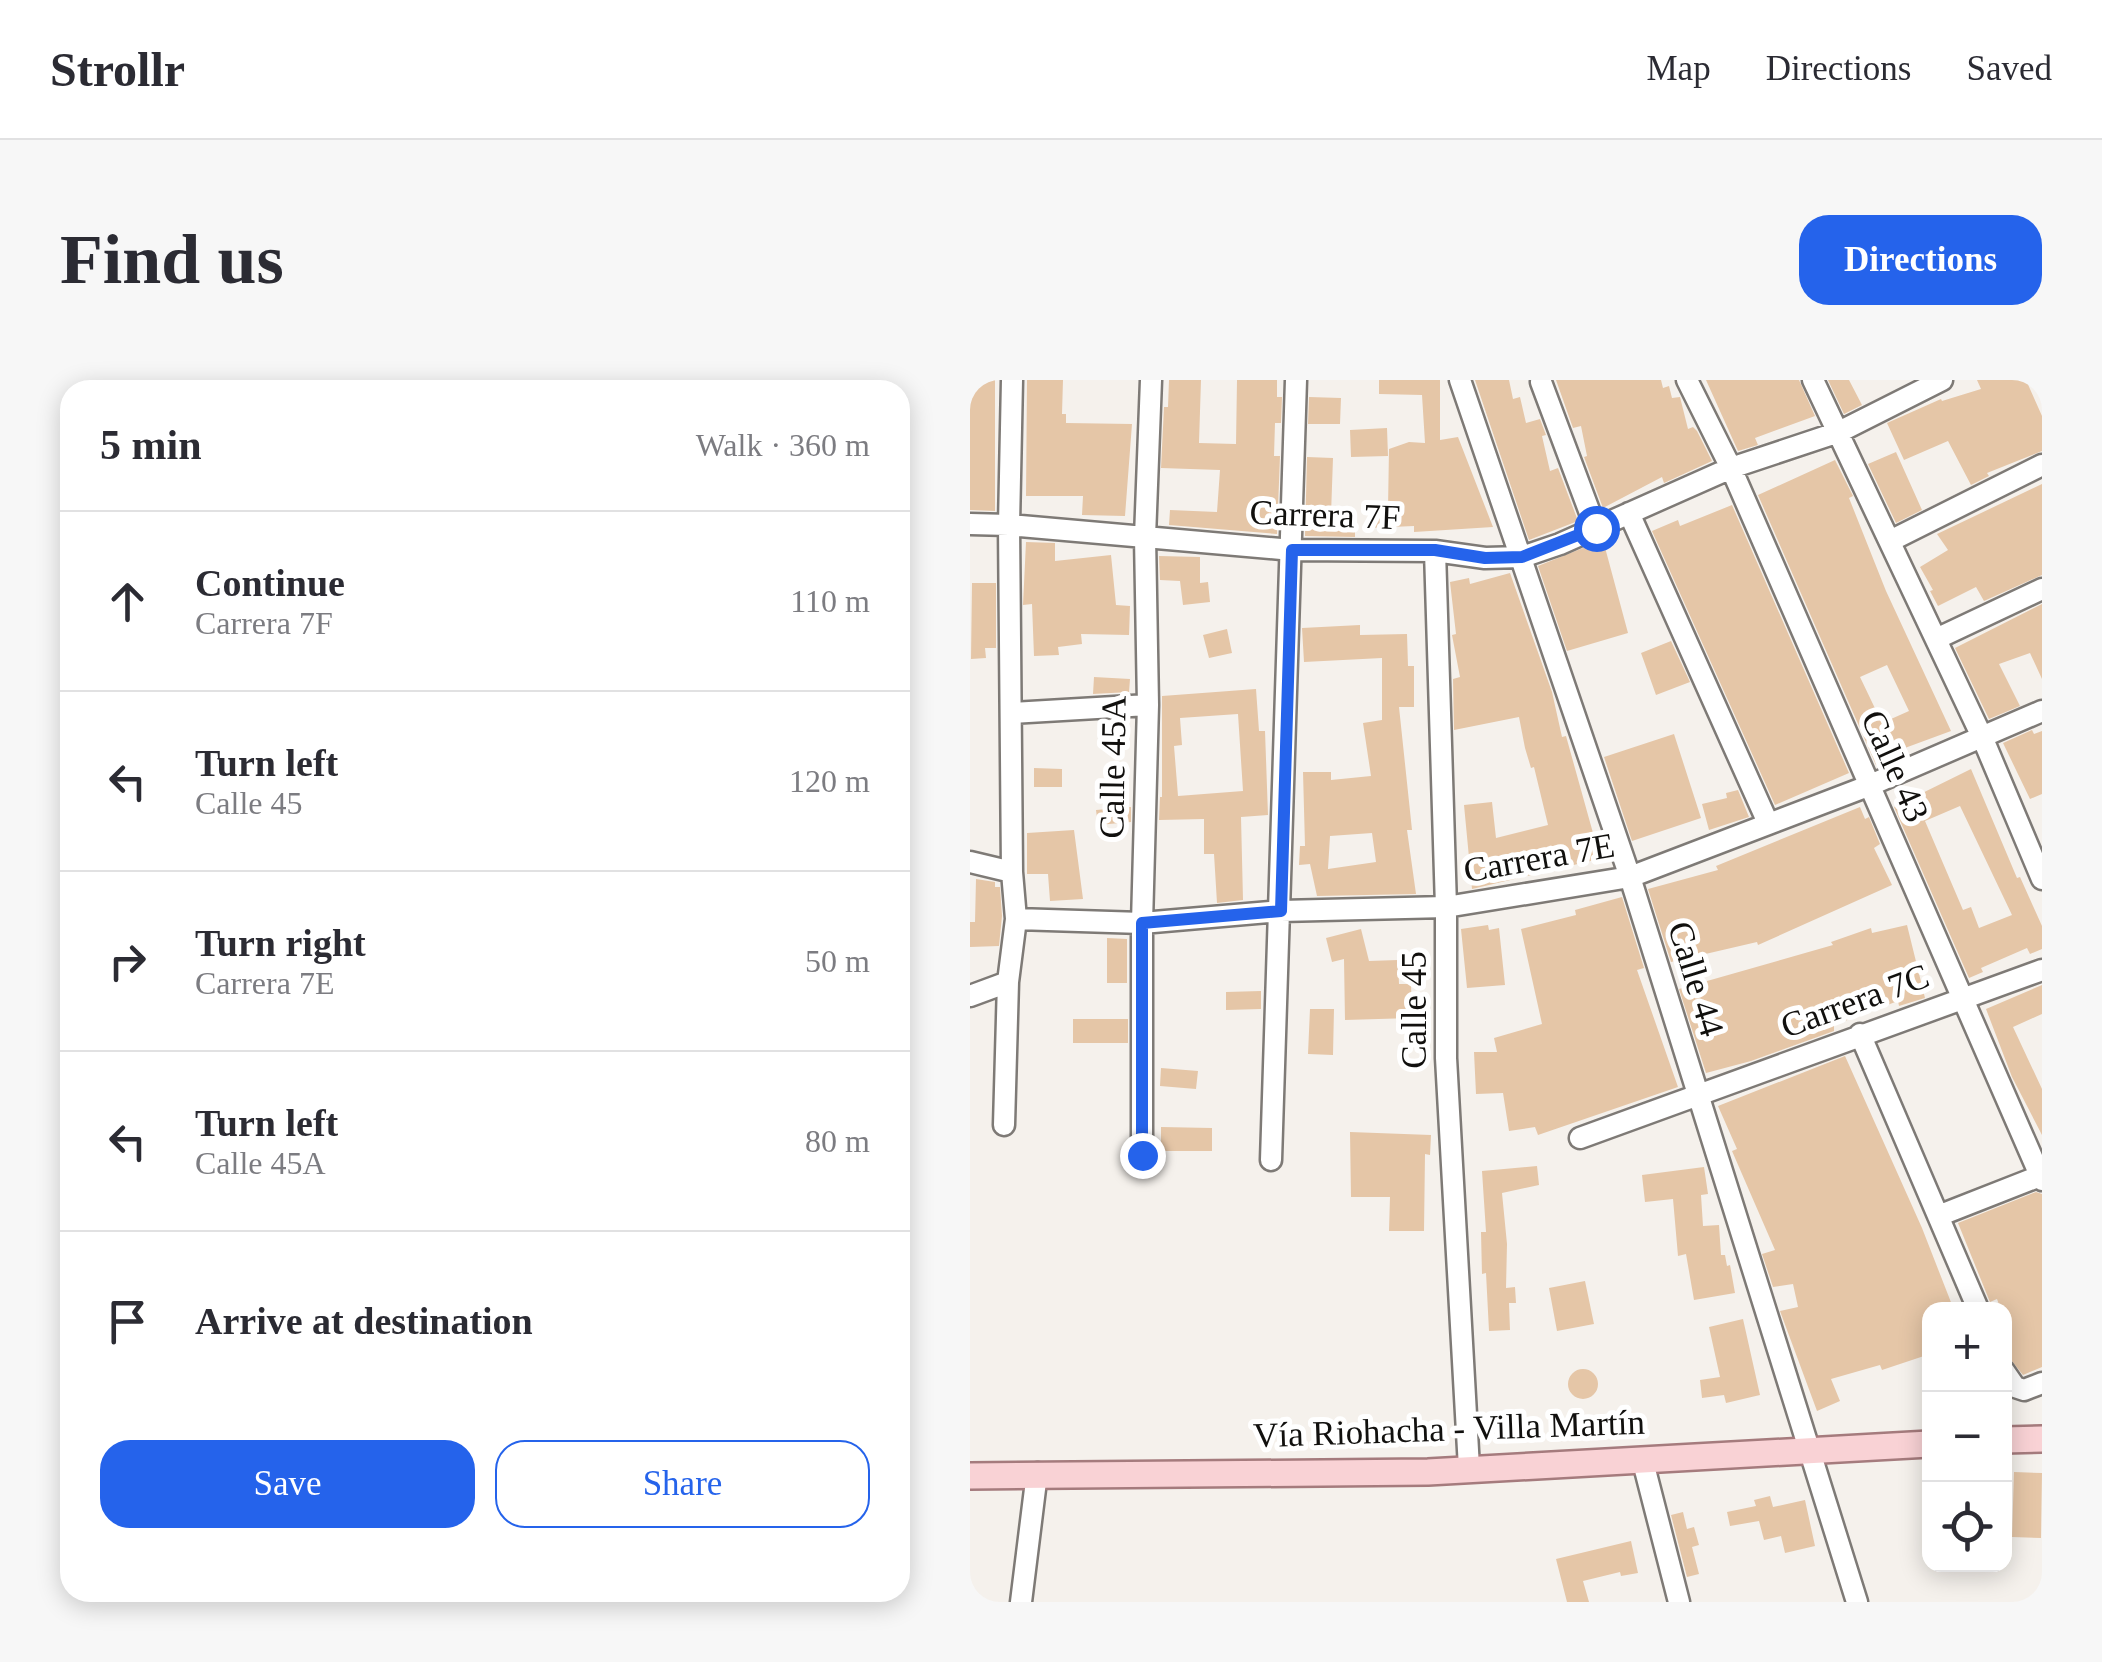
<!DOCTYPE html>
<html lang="en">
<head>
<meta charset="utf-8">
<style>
	:root { --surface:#fff; --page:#f7f7f7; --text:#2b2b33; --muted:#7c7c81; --line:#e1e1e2; --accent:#2563eb }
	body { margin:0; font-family:Georgia,serif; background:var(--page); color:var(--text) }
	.controls { position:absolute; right:30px; bottom:30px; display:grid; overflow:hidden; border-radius:20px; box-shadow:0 5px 25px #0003 }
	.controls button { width:90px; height:90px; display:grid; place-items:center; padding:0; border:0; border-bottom:2px solid var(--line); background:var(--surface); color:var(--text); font:50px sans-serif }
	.stop { position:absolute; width:30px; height:30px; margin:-22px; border:8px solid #2563eb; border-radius:50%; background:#fff }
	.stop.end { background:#2563eb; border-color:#fff; box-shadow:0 2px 10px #0008 }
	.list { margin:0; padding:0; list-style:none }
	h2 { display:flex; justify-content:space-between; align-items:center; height:130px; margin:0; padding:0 40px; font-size:42px }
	h2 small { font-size:32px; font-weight:400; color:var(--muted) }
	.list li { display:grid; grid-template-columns:65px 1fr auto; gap:30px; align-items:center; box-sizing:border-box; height:180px; padding:0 40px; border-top:2px solid var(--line) }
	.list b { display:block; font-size:38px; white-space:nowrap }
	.list p { margin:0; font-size:32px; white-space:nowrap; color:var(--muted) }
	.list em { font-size:32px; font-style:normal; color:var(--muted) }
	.actions { display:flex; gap:20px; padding:30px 40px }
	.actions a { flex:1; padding:22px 0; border:2px solid var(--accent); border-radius:30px; text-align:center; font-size:35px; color:var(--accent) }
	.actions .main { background:var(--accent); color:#fff }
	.icon { flex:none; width:55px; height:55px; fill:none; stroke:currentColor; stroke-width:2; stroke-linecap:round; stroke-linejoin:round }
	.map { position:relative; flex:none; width:1072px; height:1222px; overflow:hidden; border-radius:30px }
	header { display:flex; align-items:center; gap:60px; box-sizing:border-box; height:140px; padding:0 50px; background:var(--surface); border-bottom:2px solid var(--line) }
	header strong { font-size:48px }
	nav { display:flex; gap:55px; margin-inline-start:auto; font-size:35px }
	.intro { display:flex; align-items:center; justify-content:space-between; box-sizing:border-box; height:240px; padding:0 60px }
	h1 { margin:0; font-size:70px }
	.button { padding:25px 45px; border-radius:30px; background:var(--accent); color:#fff; font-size:35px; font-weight:700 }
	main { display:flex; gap:60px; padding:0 60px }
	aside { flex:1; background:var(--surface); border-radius:30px; box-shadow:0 5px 25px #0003 }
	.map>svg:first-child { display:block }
</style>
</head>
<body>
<header>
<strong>Strollr</strong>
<nav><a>Map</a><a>Directions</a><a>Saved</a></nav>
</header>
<div class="intro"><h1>Find us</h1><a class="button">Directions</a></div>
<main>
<aside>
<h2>5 min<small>Walk · 360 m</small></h2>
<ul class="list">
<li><svg class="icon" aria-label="ahead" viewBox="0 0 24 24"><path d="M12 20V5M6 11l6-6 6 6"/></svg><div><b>Continue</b><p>Carrera 7F</p></div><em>110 m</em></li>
<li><svg class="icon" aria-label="left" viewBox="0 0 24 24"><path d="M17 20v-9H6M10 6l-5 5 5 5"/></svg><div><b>Turn left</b><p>Calle 45</p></div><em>120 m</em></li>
<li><svg class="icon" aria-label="right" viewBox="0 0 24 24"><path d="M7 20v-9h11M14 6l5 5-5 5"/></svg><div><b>Turn right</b><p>Carrera 7E</p></div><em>50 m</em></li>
<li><svg class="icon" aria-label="left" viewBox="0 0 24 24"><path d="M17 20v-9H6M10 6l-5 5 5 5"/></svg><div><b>Turn left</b><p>Calle 45A</p></div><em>80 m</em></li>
<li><svg class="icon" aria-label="arrive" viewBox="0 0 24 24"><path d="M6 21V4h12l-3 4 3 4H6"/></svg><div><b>Arrive at destination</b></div></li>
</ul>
<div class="actions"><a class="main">Save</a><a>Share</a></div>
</aside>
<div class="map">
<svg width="1072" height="1222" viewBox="0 0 1072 1222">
	<rect width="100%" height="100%" fill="#f5f1ec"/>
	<path fill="#e5c6a7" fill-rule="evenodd" d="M 0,0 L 25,0 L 25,131 L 0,130 Z
		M 57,0 L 93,0 L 92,34 L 96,34 L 96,43 L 162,44 L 155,136 L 112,135 L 113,116 L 56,116 Z
		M 199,0 L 231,0 L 229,63 L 266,64 L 267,0 L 307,0 L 307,17 L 312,17 L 311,43 L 305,43 L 304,76 L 310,76 L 307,154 L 199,145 L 200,130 L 247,132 L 250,90 L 191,88 L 194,27 L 198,27 Z
		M 409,0 L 470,0 L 470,60 L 488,57 L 523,147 L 444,152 L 444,146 L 399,148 L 398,129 L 418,128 L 419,69 L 439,62 L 455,63 L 452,15 L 409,14 Z
		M 505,0 L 539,0 L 543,19 L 550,17 L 556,43 L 570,39 L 576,55 L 572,56 L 580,91 L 588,88 L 608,141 L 559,160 Z
		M 586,0 L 691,0 L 693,8 L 699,6 L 702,18 L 710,17 L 718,49 L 723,47 L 727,51 L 742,81 L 694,103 L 692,97 L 633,128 L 614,77 L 617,76 L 611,46 L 603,48 Z
		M 736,0 L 829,0 L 845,36 L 785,58 L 788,65 L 768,71 Z
		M 858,0 L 879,0 L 892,25 L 874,34 Z
		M 1007,0 L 1056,0 L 1072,36 L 1072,71 L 1017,93 L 1019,96 L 1001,105 L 978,61 L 934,80 L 917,43 L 971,19 L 972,21 L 1011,9 Z
		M 339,17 L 371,18 L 370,44 L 338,44 Z
		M 417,48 L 418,76 L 381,77 L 380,50 Z
		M 926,72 L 952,130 L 926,143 L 898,84 Z
		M 337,77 L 363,78 L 361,135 L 385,136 L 385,157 L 335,156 Z
		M 865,80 L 883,116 L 879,118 L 916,211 L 981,351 L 924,372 L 926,376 L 906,385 L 788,115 ZM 917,285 L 939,331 L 912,343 L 890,297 Z
		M 1072,104 L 1072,195 L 1014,221 L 1006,207 L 968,226 L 960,211 L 963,210 L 950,187 L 978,170 L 967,154 Z
		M 762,125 L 879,393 L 805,425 L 682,151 L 708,140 L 710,146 Z
		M 633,160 L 658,253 L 597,271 L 568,186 Z
		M 56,162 L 85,163 L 85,181 L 141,175 L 146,225 L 160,226 L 159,255 L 111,254 L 112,264 L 88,267 L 89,275 L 64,276 L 62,224 L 53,225 Z
		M 189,176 L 230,177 L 230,203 L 238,202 L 240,222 L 213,225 L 210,201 L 190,200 Z
		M 540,193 L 582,312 L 592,357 L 596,356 L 623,453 L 630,451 L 636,469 L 631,471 L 633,478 L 502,509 L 494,425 L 522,422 L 526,458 L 578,445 L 564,387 L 561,388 L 555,368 L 549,337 L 484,350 L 483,299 L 490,297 L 482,255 L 486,254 L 480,202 L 499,198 L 500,204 Z
		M 2,203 L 26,203 L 26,268 L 15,268 L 16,278 L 1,279 Z
		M 1072,224 L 1072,299 L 1060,273 L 1029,284 L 1050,326 L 1019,339 L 985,268 Z
		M 390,245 L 390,255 L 437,254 L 438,286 L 444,286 L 444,327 L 429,327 L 442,450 L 437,450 L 446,514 L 347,516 L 340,484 L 329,485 L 330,466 L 335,466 L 333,392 L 361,392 L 361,400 L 401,396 L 393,343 L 412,340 L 412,278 L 334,282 L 332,248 ZM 402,453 L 406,482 L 358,489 L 360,456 Z
		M 257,249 L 262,273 L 239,278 L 233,255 Z
		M 701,261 L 720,302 L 686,315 L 671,273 Z
		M 124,297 L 160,299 L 159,312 L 123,314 Z
		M 286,309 L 289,351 L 295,351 L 298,435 L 271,437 L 273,520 L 247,523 L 244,474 L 234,474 L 234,439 L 189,440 L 190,417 L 192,417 L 192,316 ZM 268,334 L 273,411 L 208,416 L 204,366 L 212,365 L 210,338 Z
		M 1062,350 L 1064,354 L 1072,351 L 1072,414 L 1060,419 L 1033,363 Z
		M 704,354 L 731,438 L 662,461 L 634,377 Z
		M 64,388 L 92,389 L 92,407 L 64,407 Z
		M 1001,389 L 1047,498 L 1050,497 L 1072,546 L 1072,569 L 1060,574 L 1057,568 L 1011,588 L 1013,592 L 999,598 L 924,427 ZM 990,426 L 1042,535 L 1009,548 L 1001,527 L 993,530 L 955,441 Z
		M 768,410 L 779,437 L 739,450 L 732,424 L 757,418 L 756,413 Z
		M 161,427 L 161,442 L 128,445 L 126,430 Z
		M 890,427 L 895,439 L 899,437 L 910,464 L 904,468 L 922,505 L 788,565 L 787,562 L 701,582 L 678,509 L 748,490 L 746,486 Z
		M 104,450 L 113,519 L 80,521 L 78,494 L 57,494 L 57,453 Z
		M 6,499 L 25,502 L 25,507 L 30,507 L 32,536 L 29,566 L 0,567 L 0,542 L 5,542 Z
		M 652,517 L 674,588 L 667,590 L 708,707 L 568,755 L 565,747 L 539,751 L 533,713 L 506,714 L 504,672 L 527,672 L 524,658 L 572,644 L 551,549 L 606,535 L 605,530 Z
		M 518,545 L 519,550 L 529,548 L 535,605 L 497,608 L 491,549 Z
		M 937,545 L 955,618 L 929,626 L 928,621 L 864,645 L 864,651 L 781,681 L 736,693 L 709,609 L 863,565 L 861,562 L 901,548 L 902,553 Z
		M 391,549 L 399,581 L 428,580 L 429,604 L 441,604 L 442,638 L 375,640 L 374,579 L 362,582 L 356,558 Z
		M 137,558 L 157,559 L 157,603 L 137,603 Z
		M 1072,605 L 1072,634 L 1043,647 L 1072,709 L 1072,755 L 1042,697 L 1016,629 Z
		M 291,611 L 291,629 L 256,630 L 256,612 Z
		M 340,629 L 364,629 L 363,675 L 338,674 Z
		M 103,639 L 158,639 L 158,663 L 103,663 Z
		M 875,676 L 952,848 L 984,930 L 960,930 L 960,974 L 912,990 L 910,985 L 861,999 L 870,1021 L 847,1031 L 810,931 L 828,927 L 823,904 L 803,907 L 792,874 L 805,870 L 762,771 L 767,769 L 748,726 Z
		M 191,688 L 228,691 L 226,709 L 190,706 Z
		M 191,747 L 242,748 L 242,771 L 191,771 Z
		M 380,752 L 461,755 L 460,775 L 455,774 L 454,851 L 419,851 L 420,817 L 381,817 Z
		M 567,786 L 569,805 L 532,813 L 537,864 L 536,908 L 545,907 L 546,923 L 539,923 L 540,950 L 519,951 L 516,893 L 512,894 L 511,852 L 516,852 L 512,791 Z
		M 734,787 L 738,814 L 731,815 L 733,846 L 749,845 L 751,875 L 755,875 L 757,886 L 760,885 L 765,913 L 724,920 L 716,874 L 708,876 L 703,819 L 675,822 L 672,795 Z
		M 1066,812 L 1072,814 L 1072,987 L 1053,995 L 1041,980 L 1036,965 L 1042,962 L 1034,930 L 1031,930 L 1027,919 L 1020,922 L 988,843 Z
		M 615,901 L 624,944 L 587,951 L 579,908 Z
		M 773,939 L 790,1015 L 756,1023 L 754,1015 L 732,1018 L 730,1000 L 750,997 L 739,947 Z
		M598 1004a15 15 0 1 1 30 0a15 15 0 1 1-30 0Z
		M 1044,1092 L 1072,1093 L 1071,1158 L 1042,1157 Z
		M 800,1116 L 803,1127 L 835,1120 L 845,1166 L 815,1173 L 811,1156 L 794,1160 L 789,1141 L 760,1146 L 757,1132 L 786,1126 L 784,1120 Z
		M 713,1132 L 717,1149 L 724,1147 L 729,1165 L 722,1167 L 729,1194 L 717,1197 L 701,1135 Z
		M 661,1161 L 668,1193 L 651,1196 L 650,1192 L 613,1201 L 619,1222 L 597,1222 L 586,1179 Z"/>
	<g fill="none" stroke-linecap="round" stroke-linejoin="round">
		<g stroke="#7e7a76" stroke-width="25">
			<path id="minor" d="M 490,0 L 660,497 L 887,1222
				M 717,0 L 761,88 L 1072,800
				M 843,0 L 1013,359 L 1072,499
				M 571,2 L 626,149
				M 659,133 L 798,443
				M 0,144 L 39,145 L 322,170 L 465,171 L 515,178 L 552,177 L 590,164 L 761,88 L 869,52 L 972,0
				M 920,161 L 1072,85
				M 465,171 L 476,527 L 476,678 L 499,1088
				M 966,259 L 1072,209
				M 43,333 L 178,325
				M 0,482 L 42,492
				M 46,539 L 172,543 L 311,531 L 476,527 L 660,497 L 898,406 L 1072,331
				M 0,616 L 38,602
				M 890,654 L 1008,929
				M 34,745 L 38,602 L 46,539 L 42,492 L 39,145 L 42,0
				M 610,758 L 1072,590
				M 172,775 L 172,543 L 178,325 L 175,157 L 181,0
				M 301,780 L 326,0
				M 968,836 L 1070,796
				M 1034,991 L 1045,1007 L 1054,1010 L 1072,1003
				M 672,1078 L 709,1222
				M 51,1222 L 67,1093"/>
		</g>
		<g stroke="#a57b7d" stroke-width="30">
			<path id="major" d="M 1034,1060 L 1072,1059
				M 0,1096 L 458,1092 L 959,1064"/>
		</g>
		<use href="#minor" stroke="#fff" stroke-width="20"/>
		<use href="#major" stroke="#f9d2d5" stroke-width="25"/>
	</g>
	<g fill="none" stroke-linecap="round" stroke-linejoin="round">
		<path stroke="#2563eb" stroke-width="12" d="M 172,775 L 172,543 L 311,531 L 322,170 L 465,170 L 515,178 L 552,177 L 626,148"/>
	</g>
	<g text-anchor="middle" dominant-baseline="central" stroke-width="10" stroke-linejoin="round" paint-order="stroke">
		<g font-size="35" fill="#11100e" stroke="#fff">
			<text transform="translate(355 135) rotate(2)">Carrera 7F</text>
			<text transform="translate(925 386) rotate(66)">Calle 43</text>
			<text transform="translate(143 387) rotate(-89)">Calle 45A</text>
			<text transform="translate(569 478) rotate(-10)">Carrera 7E</text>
			<text transform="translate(726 599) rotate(73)">Calle 44</text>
			<text transform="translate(885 621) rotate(-20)">Carrera 7C</text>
			<text transform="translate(444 630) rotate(-90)">Calle 45</text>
			<text transform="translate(479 1049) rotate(-2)">Vía Riohacha - Villa Martín</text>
		</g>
	</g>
</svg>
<div class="controls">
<button>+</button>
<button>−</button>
<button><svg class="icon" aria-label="locate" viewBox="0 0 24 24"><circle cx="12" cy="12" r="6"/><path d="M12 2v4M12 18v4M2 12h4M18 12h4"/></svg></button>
</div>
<div class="stop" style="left:626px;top:148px"></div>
<div class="stop end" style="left:172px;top:775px"></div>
</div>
</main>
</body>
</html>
